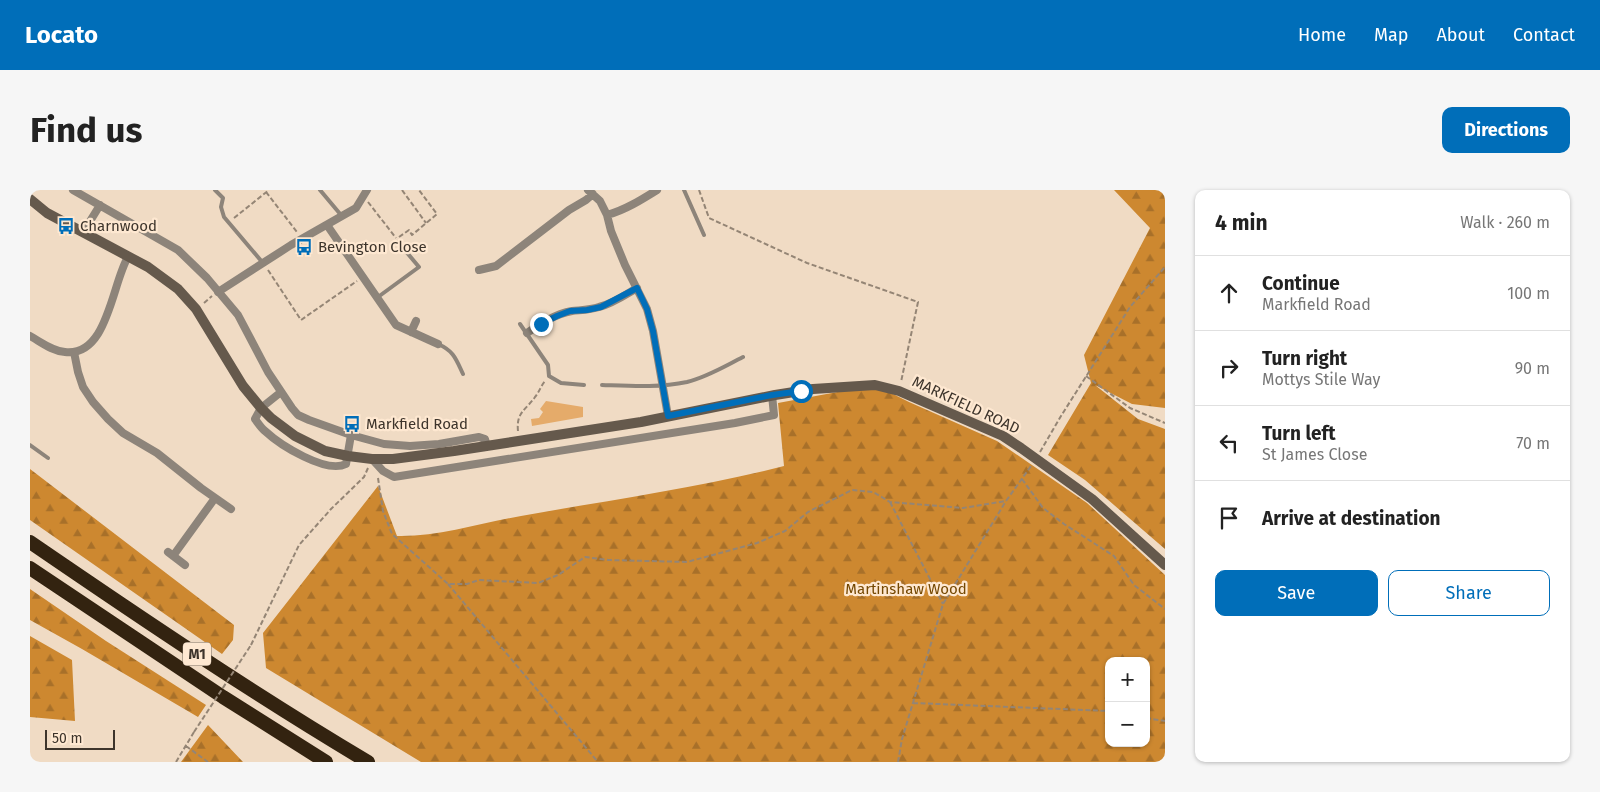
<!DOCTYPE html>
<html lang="en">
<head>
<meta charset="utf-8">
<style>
	:root { --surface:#fff; --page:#f6f6f6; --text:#222; --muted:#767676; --line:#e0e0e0; --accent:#006eb9 }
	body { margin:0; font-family:"Fira Sans",sans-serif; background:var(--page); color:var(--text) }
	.controls { position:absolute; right:15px; bottom:15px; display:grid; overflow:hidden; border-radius:10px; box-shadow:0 1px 4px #0004 }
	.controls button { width:45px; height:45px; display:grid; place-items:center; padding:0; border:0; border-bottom:1px solid var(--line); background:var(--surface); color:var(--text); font:25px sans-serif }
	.scale { position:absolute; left:15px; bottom:12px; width:70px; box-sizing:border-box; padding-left:5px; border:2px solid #3d342b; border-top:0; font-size:14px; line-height:18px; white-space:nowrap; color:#3d342b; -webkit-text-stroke:4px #fee8d1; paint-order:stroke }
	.stop { position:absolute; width:15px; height:15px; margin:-11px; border:4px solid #006eb9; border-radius:50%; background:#fff }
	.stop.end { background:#006eb9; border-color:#fff; box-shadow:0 1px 5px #0008 }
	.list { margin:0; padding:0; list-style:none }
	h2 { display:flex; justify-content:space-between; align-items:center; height:65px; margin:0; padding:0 20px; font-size:21px }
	h2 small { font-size:16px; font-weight:400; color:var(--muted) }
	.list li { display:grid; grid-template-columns:32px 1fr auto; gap:15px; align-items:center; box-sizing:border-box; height:75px; padding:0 20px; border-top:1px solid var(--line) }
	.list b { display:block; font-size:19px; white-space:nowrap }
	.list p { margin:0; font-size:16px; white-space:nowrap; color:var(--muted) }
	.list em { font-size:16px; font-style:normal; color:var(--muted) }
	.actions { display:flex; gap:10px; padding:15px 20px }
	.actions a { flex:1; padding:11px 0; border:1px solid var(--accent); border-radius:10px; text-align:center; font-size:18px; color:var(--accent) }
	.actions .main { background:var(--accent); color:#fff }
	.icon { flex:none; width:28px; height:28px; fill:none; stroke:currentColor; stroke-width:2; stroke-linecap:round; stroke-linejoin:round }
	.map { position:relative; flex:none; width:1135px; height:572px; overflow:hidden; border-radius:10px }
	header { display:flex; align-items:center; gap:30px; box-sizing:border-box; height:70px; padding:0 25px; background:var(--accent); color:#fff }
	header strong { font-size:24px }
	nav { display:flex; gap:28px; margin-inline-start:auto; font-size:18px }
	.intro { display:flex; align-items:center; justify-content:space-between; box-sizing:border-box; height:120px; padding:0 30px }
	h1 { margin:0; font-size:35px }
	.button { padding:12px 22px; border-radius:10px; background:var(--accent); color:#fff; font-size:18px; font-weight:700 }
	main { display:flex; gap:30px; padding:0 30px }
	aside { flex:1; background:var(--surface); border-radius:10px; box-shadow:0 1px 4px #0004 }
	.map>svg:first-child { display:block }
</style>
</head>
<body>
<header>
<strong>Locato</strong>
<nav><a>Home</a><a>Map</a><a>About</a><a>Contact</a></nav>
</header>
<div class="intro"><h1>Find us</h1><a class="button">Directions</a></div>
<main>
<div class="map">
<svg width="1135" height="572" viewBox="0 0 1135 572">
	<defs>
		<pattern id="forest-firs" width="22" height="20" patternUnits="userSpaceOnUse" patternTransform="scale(1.25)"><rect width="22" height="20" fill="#cd8830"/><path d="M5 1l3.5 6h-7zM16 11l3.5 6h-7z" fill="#a87029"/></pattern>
	</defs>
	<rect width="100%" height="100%" fill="#f0dbc4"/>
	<path fill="#e5ab6a" d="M 516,211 L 553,217 L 553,227 L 502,236 L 501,229 L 509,228 L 513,222 L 510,219 Z"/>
	<path fill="url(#forest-firs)" fill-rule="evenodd" d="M 1084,0 L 1135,0 L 1135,218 L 1102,214 L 1065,195 L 1108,229 L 1135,239 L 1135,359 L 1055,290 L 1018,265 L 1061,193 L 1054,165 L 1120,38 Z
		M 845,195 L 879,212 L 967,251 L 1057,313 L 1135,385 L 1135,572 L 391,572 L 236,478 L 233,443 L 348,296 L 367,346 C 408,347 450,333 491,326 C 579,310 668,298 754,276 L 748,213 ZM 1079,471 L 1116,471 L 1116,553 L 1079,553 Z
		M 0,279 L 204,435 L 203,450 L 192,464 L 0,330 Z
		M 0,399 L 76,451 L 176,515 L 168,527 L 52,459 L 0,430 Z
		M 0,446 L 42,470 L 45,531 L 0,527 Z
		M 178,535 L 213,572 L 151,572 Z"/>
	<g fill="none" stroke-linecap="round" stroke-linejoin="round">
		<path stroke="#948575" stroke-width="2" stroke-dasharray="5 2.5" stroke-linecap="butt" d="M 372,0 L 396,33
			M 669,0 L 679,28 L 777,73 L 888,112 L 871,192
			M 236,2 L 267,42
			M 338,12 L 366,48
			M 204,28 L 239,0
			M 369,47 L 379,40 L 382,45 L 407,24 L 389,0
			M 238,80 L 271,130 L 327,91
			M 174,113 L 182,106
			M 1056,186 L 1100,218 L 1135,233
			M 488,241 C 486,222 496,220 505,207 C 510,201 511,195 516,190
			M 1010,262 L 1031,226 L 1100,117 L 1135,77
			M 348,288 L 353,321 L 362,344 L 418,394 L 437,394 L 449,390 L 508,393 L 528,385 L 555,367 L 578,370 L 657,372 L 727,353 L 755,341 L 778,322 L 822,300 L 843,302 L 860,312 L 933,318 L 976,311 L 1001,276
			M 992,289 L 1013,318 L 1034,334 L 1084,366 L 1104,395 L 1135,419
			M 860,312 L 913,414
			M 418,394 L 568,572
			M 221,455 L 269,355 L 301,319 L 334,287 L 338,278
			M 883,513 L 1079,521
			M 1116,528 L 1135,531
			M 156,556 L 178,572
			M 146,572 L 164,542
			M 868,572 L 872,549 L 913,414 L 976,311"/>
		<path stroke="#8d847a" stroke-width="4" d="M 185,0 L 193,8 L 191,17 L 194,27 L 233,73
			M 290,0 L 311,25
			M 654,0 L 674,45
			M 348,107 L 389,77 L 368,52
			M 490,134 L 518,175 L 519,186 L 531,193 L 554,195
			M 408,154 C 424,161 426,169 433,184
			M 572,195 C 600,196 629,198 657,192 C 677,187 695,176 713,167
			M 0,255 L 18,268"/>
		<path stroke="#8d847a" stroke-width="8" d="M 43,0 L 148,60 L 177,88 L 208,125 L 238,182 L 262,218 L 268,225 L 279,230 L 321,245 L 354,254 L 380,256 L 409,254 L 449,247 L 455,249 L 457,256
			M 558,0 L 570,11 L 577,25 L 581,41 L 595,75 L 617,119 L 623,141 L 638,226
			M 577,25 C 595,20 611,10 627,0
			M 297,35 L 366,135 L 408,154
			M 54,41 L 70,15
			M 449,80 L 466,76 L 539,20 L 556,10 L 563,4
			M 188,102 L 261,55 L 326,18 L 337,0
			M 381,142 L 386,131
			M 497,143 C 510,134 525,124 542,121 C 551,120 560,120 569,117 C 582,114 595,105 607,98
			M 0,146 C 11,152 22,161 35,162 C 78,167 82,93 98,67
			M 44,162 L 48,182 L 53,197 L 63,212 L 78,229 L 93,243 L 127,263 L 171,298 L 201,319
			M 251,202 L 231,218 L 225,229 C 228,233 231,238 235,241 C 250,255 296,284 316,274 L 321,245
			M 342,269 L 353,281 L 364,287 L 705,233 L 744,225 L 742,205
			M 138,362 L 155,375
			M 143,366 L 185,308"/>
		<path stroke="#65594c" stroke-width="10" d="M 0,9 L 17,23 L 118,77 L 148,99 L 166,119 L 213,196 L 231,218 L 241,228 L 265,246 L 295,261 L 318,266 L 342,269 L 363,269 L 424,261 L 611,232 L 745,205 L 783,199 L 845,195 L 869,201 L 973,246 L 991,258 L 1062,309 L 1135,375"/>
		<path stroke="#332310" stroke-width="14" d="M 0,352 C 111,428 222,503 338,572
			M 0,378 L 193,507 L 296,572"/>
		<path stroke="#948575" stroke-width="2" stroke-dasharray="5 2.5" stroke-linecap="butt" d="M 164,542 L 221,455"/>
	</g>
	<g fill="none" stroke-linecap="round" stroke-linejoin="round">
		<path stroke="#006eb9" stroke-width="6" d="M 511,134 L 527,126 L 540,121 L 557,120 L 571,117 L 607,98 L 617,119 L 623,141 L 638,226 L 742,205 L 771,201"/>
	</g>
	<defs>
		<g id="bus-bare" transform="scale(1.35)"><path d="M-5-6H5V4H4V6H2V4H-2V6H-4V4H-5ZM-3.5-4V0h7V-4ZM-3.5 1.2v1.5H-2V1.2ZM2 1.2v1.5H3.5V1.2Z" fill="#006eb9" stroke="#fee8d1" stroke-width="2.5" paint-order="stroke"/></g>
	</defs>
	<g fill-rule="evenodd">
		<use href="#bus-bare" x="36" y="36"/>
		<use href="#bus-bare" x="274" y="57"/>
		<use href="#bus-bare" x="322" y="234"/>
	</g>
	<g text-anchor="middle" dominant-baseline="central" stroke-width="4.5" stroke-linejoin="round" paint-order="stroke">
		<rect fill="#fee8d1" stroke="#776a5d" stroke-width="1" x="153" y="452.5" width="28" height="23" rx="4"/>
		<g font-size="14" font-weight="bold" fill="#3d342b">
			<text x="167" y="464">M1</text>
		</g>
		<g font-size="15" fill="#3d342b" stroke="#fee8d1" text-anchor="start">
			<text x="50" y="36">Charnwood</text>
			<text x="288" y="57">Bevington Close</text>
			<text x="336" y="234">Markfield Road</text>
		</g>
		<g font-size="15" fill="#3d342b" stroke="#fee8d1">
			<text transform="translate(936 215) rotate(25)">MARKFIELD ROAD</text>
		</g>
		<g font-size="15" fill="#754802" stroke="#fee8d1">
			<text x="876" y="399">Martinshaw Wood</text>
		</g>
	</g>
</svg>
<div class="controls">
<button>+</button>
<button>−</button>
</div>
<div class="scale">50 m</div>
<div class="stop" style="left:771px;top:201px"></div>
<div class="stop end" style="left:511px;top:134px"></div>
</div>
<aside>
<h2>4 min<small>Walk · 260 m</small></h2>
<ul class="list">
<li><svg class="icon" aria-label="ahead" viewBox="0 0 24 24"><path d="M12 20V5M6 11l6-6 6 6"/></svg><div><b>Continue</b><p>Markfield Road</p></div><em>100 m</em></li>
<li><svg class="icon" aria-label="right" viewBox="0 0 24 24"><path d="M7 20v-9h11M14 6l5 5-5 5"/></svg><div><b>Turn right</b><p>Mottys Stile Way</p></div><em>90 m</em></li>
<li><svg class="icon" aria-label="left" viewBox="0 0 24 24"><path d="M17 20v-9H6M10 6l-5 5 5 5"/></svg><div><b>Turn left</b><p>St James Close</p></div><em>70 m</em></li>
<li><svg class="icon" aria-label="arrive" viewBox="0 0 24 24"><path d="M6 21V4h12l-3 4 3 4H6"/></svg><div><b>Arrive at destination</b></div></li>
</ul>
<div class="actions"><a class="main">Save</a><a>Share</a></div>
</aside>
</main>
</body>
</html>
